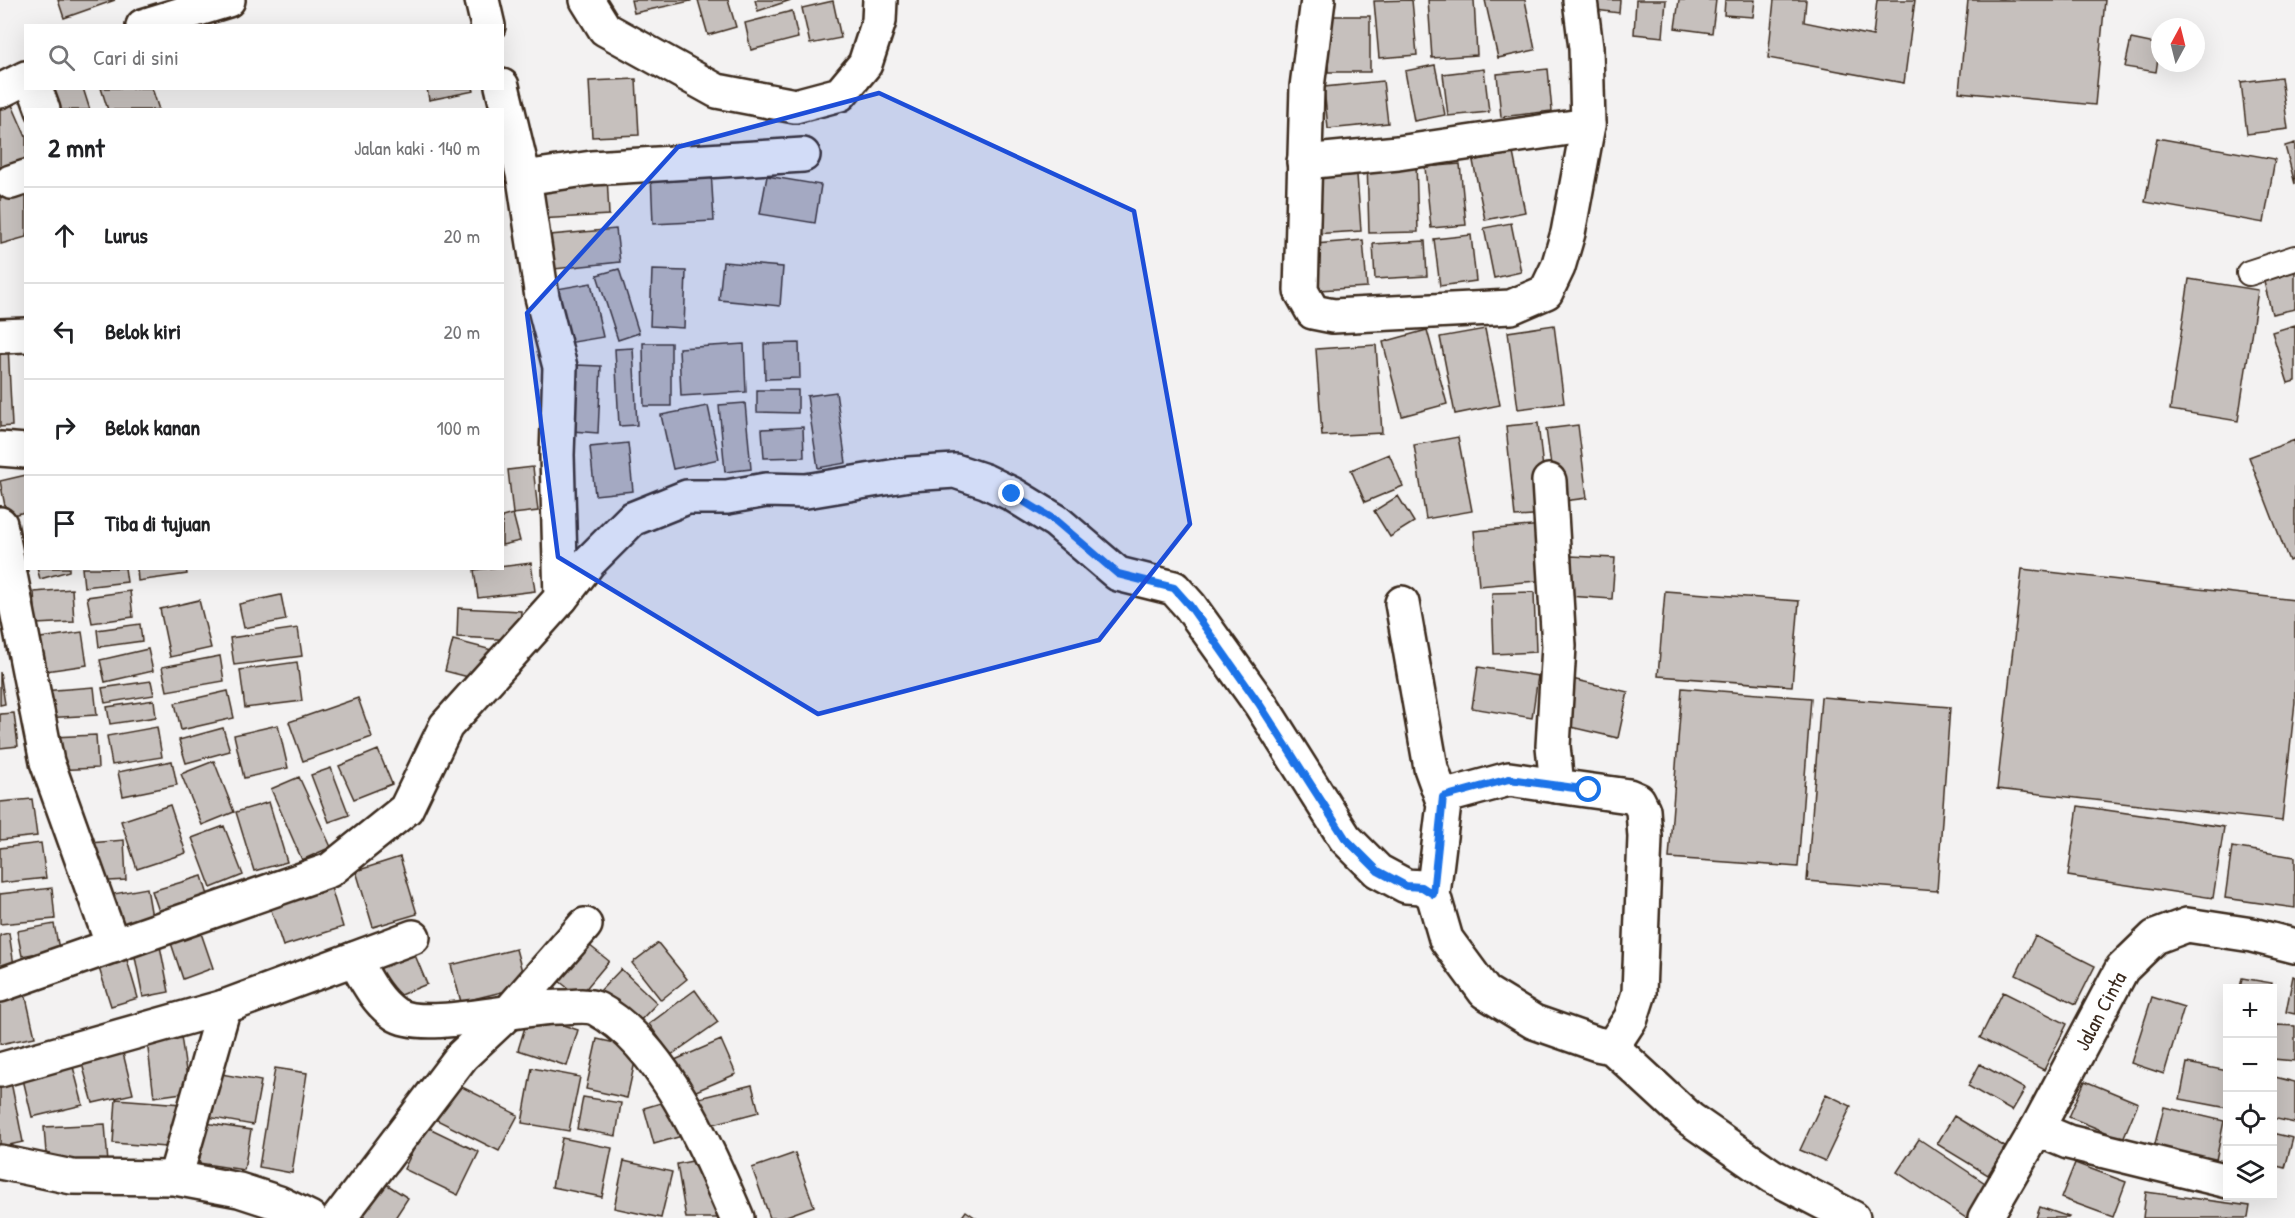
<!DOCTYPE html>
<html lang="id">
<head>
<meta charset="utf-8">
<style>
	:root { --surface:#fff; --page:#f6f6f6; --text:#202124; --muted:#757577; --line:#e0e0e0 }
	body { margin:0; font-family:"Patrick Hand",sans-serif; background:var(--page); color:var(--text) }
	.controls { position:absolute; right:18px; bottom:18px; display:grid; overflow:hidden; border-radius:0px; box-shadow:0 6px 24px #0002 }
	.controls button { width:54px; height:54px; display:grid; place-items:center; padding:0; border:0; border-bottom:2px solid var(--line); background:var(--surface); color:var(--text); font:30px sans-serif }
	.compass { position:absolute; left:2151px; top:18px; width:54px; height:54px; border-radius:50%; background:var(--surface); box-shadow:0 6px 24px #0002; rotate:7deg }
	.stop { position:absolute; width:18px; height:18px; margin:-14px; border:4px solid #1a73e8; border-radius:50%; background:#fff }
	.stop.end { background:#1a73e8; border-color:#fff; box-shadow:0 2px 6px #0008 }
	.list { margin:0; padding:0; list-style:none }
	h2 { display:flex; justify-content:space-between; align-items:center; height:78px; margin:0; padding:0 24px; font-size:26px }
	h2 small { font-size:20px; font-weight:400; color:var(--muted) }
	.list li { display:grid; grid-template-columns:39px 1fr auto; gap:18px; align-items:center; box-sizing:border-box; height:96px; padding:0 24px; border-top:2px solid var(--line) }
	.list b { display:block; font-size:22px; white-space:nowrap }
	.list em { font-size:20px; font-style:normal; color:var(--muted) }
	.icon { flex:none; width:33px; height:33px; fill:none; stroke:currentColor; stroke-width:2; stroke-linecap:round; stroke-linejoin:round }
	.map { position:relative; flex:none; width:2295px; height:1218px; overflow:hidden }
	.search { position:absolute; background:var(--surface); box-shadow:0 6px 24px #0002; left:24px; top:24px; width:480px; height:66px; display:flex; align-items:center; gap:15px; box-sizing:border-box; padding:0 21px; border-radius:0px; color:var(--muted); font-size:22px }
	.panel { position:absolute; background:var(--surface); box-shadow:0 6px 24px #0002; left:24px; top:108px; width:480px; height:462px; border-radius:0px }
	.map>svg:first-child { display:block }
</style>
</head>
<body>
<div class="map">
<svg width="2295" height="1218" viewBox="0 0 2295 1218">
	<rect width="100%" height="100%" fill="#f3f2f2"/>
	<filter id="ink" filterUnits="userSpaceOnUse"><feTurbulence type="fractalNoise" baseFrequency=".0167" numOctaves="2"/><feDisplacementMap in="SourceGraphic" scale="12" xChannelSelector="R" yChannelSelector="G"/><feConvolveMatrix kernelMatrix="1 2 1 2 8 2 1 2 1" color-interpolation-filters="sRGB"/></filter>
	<g filter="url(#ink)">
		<path fill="#c6c0bd" stroke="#3b2a1e" stroke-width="1.5" d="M 58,0 L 115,0 L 64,18 Z
			M 631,0 L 691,0 L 691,1 L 634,13 Z
			M 698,0 L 728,0 L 736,27 L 708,35 Z
			M 755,0 L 791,0 L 758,11 Z
			M 1412,0 L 1417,55 L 1379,58 L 1374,1 Z
			M 1428,0 L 1474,0 L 1477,55 L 1432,58 Z
			M 1485,0 L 1525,0 L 1535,50 L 1498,58 Z
			M 1589,0 L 1620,0 L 1619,13 L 1588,9 Z
			M 1636,0 L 1666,0 L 1663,37 L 1634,34 Z
			M 1679,0 L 1716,0 L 1712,33 L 1675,28 Z
			M 1725,0 L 1755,0 L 1753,17 L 1724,15 Z
			M 1774,0 L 1806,0 L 1804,22 L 1873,36 L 1877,0 L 1915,0 L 1904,83 L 1768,58 Z
			M 1968,0 L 2105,0 L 2095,105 L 1959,92 Z
			M 833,1 L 841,38 L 810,44 L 802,8 Z
			M 792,11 L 798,38 L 751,50 L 745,23 Z
			M 1328,16 L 1370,16 L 1370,72 L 1328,72 Z
			M 2131,39 L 2160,45 L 2156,72 L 2125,67 Z
			M 1435,65 L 1445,115 L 1414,121 L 1405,71 Z
			M 1484,69 L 1489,112 L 1448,116 L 1443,74 Z
			M 1548,69 L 1552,111 L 1501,117 L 1497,74 Z
			M 2281,77 L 2288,129 L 2247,134 L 2241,82 Z
			M 636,79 L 639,135 L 592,137 L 589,81 Z
			M 1383,81 L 1388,123 L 1328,129 L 1324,87 Z
			M 47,88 L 83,88 L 90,110 L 55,110 Z
			M 101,88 L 152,88 L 159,110 L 108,110 Z
			M 427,88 L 473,88 L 474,91 L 429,100 Z
			M 9,98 L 26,137 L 26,159 L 0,169 L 0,102 Z
			M 2157,138 L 2275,159 L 2264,223 L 2145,202 Z
			M 2295,143 L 2295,184 L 2285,146 Z
			M 1513,153 L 1525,212 L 1485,220 L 1473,161 Z
			M 1367,160 L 1416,160 L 1418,232 L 1369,233 Z
			M 1460,164 L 1466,225 L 1431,228 L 1425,167 Z
			M 711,170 L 714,221 L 653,224 L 651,173 Z
			M 607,175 L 609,215 L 538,219 L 536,179 Z
			M 1357,175 L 1361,231 L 1313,234 L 1309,177 Z
			M 767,176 L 821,185 L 815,223 L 760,214 Z
			M 26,188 L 26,237 L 1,244 L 0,195 Z
			M 1511,223 L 1521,272 L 1494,278 L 1484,228 Z
			M 616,229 L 620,262 L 554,269 L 550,235 Z
			M 1471,235 L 1476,281 L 1440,286 L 1434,239 Z
			M 1363,240 L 1367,287 L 1319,290 L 1315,244 Z
			M 1425,241 L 1427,276 L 1375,279 L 1373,244 Z
			M 723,262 L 783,267 L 780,306 L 719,300 Z
			M 619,269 L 639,333 L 618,340 L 597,275 Z
			M 652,270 L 686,271 L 684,328 L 650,326 Z
			M 2295,270 L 2295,309 L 2272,314 L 2263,278 Z
			M 2189,279 L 2258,290 L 2238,421 L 2170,410 Z
			M 591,283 L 603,337 L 568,343 L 557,289 Z
			M 1554,325 L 1564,403 L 1518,409 L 1508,332 Z
			M 2295,325 L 2295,381 L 2288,383 L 2272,332 Z
			M 1485,329 L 1500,405 L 1455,414 L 1440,337 Z
			M 1427,330 L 1447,404 L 1402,416 L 1383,342 Z
			M 643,343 L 671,343 L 671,406 L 644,406 Z
			M 799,343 L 800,378 L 765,379 L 764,344 Z
			M 744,344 L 746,392 L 681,396 L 679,348 Z
			M 0,345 L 8,345 L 12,426 L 0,427 Z
			M 1376,345 L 1382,433 L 1322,436 L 1316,349 Z
			M 633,348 L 637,425 L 619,426 L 615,349 Z
			M 576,365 L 601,366 L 598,433 L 572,431 Z
			M 757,390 L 798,390 L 798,413 L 757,412 Z
			M 836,392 L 846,463 L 818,468 L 807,396 Z
			M 745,403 L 751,469 L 725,472 L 719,405 Z
			M 708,406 L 719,459 L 673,469 L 661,415 Z
			M 1538,423 L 1548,515 L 1515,517 L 1506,426 Z
			M 1578,425 L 1587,498 L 1556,502 L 1546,429 Z
			M 803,427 L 804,457 L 764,458 L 762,429 Z
			M 1458,437 L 1472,511 L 1426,519 L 1414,445 Z
			M 2295,440 L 2295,558 L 2289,561 L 2249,457 Z
			M 628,443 L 633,491 L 595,495 L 590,447 Z
			M 1389,454 L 1403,486 L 1365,502 L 1351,470 Z
			M 533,467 L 538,511 L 513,514 L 508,470 Z
			M 26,475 L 26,512 L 7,516 L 0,481 Z
			M 1398,496 L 1414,522 L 1390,537 L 1374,511 Z
			M 513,514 L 520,541 L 502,545 L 502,517 Z
			M 1543,525 L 1548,580 L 1479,586 L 1474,531 Z
			M 1570,556 L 1615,558 L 1612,599 L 1568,596 Z
			M 531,563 L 535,591 L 478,598 L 474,570 Z
			M 37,568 L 69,568 L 69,571 L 40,579 Z
			M 82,568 L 125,568 L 127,582 L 84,587 Z
			M 137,568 L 186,568 L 187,574 L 138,581 Z
			M 2022,569 L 2295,600 L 2295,702 L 2282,821 L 1997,789 Z
			M 72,589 L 74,622 L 36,624 L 34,592 Z
			M 130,591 L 133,617 L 92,623 L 87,597 Z
			M 1665,591 L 1799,601 L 1792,686 L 1658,676 Z
			M 1534,592 L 1536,652 L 1494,654 L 1492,593 Z
			M 281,595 L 286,620 L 244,628 L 239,604 Z
			M 199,600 L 211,648 L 170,657 L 160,609 Z
			M 458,608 L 521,611 L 519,640 L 457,637 Z
			M 140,624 L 142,641 L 99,647 L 97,630 Z
			M 298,628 L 302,656 L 234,665 L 230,638 Z
			M 82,632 L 87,665 L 39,672 L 34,639 Z
			M 453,640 L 492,650 L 484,681 L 445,671 Z
			M 148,649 L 153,671 L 105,682 L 100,660 Z
			M 220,656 L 224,681 L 167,691 L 162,667 Z
			M 297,662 L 302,701 L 245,708 L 240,670 Z
			M 1478,667 L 1538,676 L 1532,718 L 1472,708 Z
			M 0,672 L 5,704 L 0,705 Z
			M 1572,679 L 1628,692 L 1618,738 L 1562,725 Z
			M 151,681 L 154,695 L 105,703 L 102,688 Z
			M 94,687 L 97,715 L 44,718 L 42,691 Z
			M 1682,688 L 1811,698 L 1798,867 L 1669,858 Z
			M 228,691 L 234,718 L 181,730 L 175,703 Z
			M 1821,697 L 1950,707 L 1937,891 L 1807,881 Z
			M 358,698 L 372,737 L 303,761 L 289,722 Z
			M 154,700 L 156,717 L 110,724 L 107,707 Z
			M 14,713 L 18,746 L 0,748 L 0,714 Z
			M 278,725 L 288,768 L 244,778 L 234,735 Z
			M 157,727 L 162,757 L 112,765 L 107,736 Z
			M 223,728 L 230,751 L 186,763 L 179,740 Z
			M 96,735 L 98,768 L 54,770 L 52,737 Z
			M 378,750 L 392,784 L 354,799 L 339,766 Z
			M 172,761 L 177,785 L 123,796 L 118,772 Z
			M 214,761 L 234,812 L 202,825 L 181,774 Z
			M 331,768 L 349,815 L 329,822 L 311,775 Z
			M 299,777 L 331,847 L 302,860 L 271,789 Z
			M 32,799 L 37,836 L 0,840 L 0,802 Z
			M 269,802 L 287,862 L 254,871 L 236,812 Z
			M 170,805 L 186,853 L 137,869 L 121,821 Z
			M 2078,806 L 2224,827 L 2213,898 L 2068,876 Z
			M 224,826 L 243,875 L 211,888 L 192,838 Z
			M 124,840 L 126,880 L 93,882 L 90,843 Z
			M 41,843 L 46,878 L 0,883 L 0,848 Z
			M 2232,847 L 2295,857 L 2295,908 L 2225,898 Z
			M 400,857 L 417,914 L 373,927 L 356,871 Z
			M 202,876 L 211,905 L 162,920 L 152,891 Z
			M 329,881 L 343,927 L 283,946 L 268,901 Z
			M 52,888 L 55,919 L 0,924 L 0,894 Z
			M 147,888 L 153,923 L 114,930 L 108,895 Z
			M 54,924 L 59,949 L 22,956 L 17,931 Z
			M 9,933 L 15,972 L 0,975 L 0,935 Z
			M 201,933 L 213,968 L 183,979 L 171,943 Z
			M 2035,936 L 2095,966 L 2076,1004 L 2016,975 Z
			M 584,941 L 609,961 L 579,997 L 554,977 Z
			M 410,943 L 427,984 L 393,998 L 376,958 Z
			M 658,943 L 687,979 L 661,1000 L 632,963 Z
			M 160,946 L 169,992 L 143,997 L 134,952 Z
			M 516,949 L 526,986 L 461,1002 L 451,965 Z
			M 127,960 L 138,998 L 111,1006 L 99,968 Z
			M 621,969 L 657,1003 L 634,1027 L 598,993 Z
			M 2293,976 L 2295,977 L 2295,1014 L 2286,1012 Z
			M 2242,978 L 2272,983 L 2271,988 L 2240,988 Z
			M 695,990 L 718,1022 L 671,1055 L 649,1024 Z
			M 2003,992 L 2067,1024 L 2044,1070 L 1980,1038 Z
			M 25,993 L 35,1037 L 0,1044 L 0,999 Z
			M 2152,997 L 2184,1007 L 2164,1074 L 2131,1063 Z
			M 529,1014 L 578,1030 L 567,1066 L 518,1050 Z
			M 2277,1025 L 2295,1026 L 2295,1061 L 2273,1059 Z
			M 181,1036 L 189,1092 L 154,1097 L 147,1041 Z
			M 597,1039 L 638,1048 L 627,1098 L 586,1089 Z
			M 721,1040 L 736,1074 L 682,1097 L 668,1063 Z
			M 122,1049 L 133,1094 L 93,1103 L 81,1060 Z
			M 72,1063 L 83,1105 L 32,1117 L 22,1075 Z
			M 2187,1063 L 2228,1071 L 2228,1108 L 2180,1099 Z
			M 1980,1064 L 2025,1089 L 2012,1111 L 1968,1086 Z
			M 275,1068 L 307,1073 L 292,1173 L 259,1167 Z
			M 532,1068 L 580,1077 L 569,1131 L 522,1123 Z
			M 210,1072 L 261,1081 L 253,1125 L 202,1116 Z
			M 2275,1077 L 2295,1082 L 2295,1123 L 2272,1118 Z
			M 2085,1081 L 2138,1103 L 2123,1139 L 2069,1117 Z
			M 11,1082 L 23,1142 L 0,1147 L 0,1084 Z
			M 454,1083 L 518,1115 L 499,1151 L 435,1119 Z
			M 752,1085 L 759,1112 L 706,1126 L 699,1098 Z
			M 1826,1094 L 1851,1106 L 1825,1161 L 1800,1150 Z
			M 583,1097 L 621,1103 L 616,1136 L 577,1129 Z
			M 116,1099 L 182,1104 L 179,1148 L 113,1143 Z
			M 671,1100 L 682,1136 L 654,1144 L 644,1108 Z
			M 2164,1107 L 2224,1121 L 2215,1165 L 2153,1152 Z
			M 1954,1116 L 2005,1147 L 1988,1175 L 1937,1144 Z
			M 205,1123 L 251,1130 L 244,1170 L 199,1163 Z
			M 105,1124 L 108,1163 L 47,1166 L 44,1127 Z
			M 425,1126 L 479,1152 L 458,1195 L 404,1169 Z
			M 2272,1133 L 2293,1138 L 2285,1168 L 2272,1165 Z
			M 562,1138 L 612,1148 L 602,1197 L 552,1187 Z
			M 1919,1139 L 1991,1187 L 1971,1218 L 1966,1218 L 1897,1172 Z
			M 795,1153 L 814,1206 L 781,1218 L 770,1218 L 752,1168 Z
			M 708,1158 L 719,1218 L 686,1218 L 677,1164 Z
			M 624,1161 L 672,1172 L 661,1218 L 614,1208 Z
			M 2075,1163 L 2126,1182 L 2113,1217 L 2061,1198 Z
			M 383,1182 L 408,1198 L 395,1218 L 360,1218 Z
			M 2146,1192 L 2250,1206 L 2248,1218 L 2143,1218 Z
			M 2040,1207 L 2069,1217 L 2068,1218 L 2036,1218 Z
			M 966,1211 L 976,1218 L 961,1218 Z"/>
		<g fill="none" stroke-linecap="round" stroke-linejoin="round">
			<g stroke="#3b2a1e" stroke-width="28">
				<path id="lane" d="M 2249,273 L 2295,258"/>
			</g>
			<g stroke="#3b2a1e" stroke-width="38">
				<g id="street">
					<path d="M 482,0 L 488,26"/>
					<path d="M 587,0 L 605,29 L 717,91 L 795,106 L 840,94 L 865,64 L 879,21 L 880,0"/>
					<path d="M 1318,0 L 1307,87 L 1301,291 L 1313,312 L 1333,316 L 1511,307 L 1546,292 L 1558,267 L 1568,233 L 1588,125 L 1586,48 L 1580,0"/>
					<path d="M 143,26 L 228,0"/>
					<path d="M 502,86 L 524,178 L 592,168 L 803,155"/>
					<path d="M 35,88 L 43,110"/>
					<path d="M 0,91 L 26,78"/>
					<path d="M 1304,162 L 1398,153 L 1588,125"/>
					<path d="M 11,182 L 26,177"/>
					<path d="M 0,336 L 26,335"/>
					<path d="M 0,449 L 26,451"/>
					<path d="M 1549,481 L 1559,646 L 1553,746 L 1557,786 L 1629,796 L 1638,800 L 1643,810 L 1645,837 L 1639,993 L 1631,1018 L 1612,1047"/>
					<path d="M 0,524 L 47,762 L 113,946"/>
					<path d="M 561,598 L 589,562 L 632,519 L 687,497 L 727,497 L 766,490 L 806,491 L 909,474 L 955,471 L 985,481 L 1012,494 L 1056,521 L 1118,574 L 1174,588 L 1190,606 L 1261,705 L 1345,838 L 1378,871 L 1406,886 L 1422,887 L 1433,894"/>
					<path d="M 1402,603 L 1431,768 L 1444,804 L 1433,894 L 1446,939 L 1485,992 L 1534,1022 L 1597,1044 L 1612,1047 L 1690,1119 L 1772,1176 L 1853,1218"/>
					<path d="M 1443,797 L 1509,779 L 1557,786"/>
					<path d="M 354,959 C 365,978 376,1001 395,1014 C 423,1033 523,1006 561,1007 C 571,1007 588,1004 597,1009 C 664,1045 708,1151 737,1218"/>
					<path d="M 0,985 L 330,870 L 406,809 L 446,726 L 561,598 L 557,455 L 560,367 L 542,297 L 524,178"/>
					<path d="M 0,1070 L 224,1007 L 413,937"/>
					<path d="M 2037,1129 L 2068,1142 L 2228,1181"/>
					<path d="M 0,1162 L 72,1177 L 175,1178 L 239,1190 L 279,1203 L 310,1218"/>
					<path d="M 175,1178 L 224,1007"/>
					<path d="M 339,1218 L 462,1056 L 510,1011 L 585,925"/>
					<path id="s1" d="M 1985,1218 L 2037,1129 L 2122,969 L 2155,937 L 2187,925 L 2252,935 L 2295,946"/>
				</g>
			</g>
			<use href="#lane" stroke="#fff" stroke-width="24"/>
			<use href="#street" stroke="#fff" stroke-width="33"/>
		</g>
	</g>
	<g fill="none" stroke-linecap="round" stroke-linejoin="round" filter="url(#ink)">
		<path stroke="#1a73e8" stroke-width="8" d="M 1012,494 L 1056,521 L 1118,574 L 1174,588 L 1190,606 L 1260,705 L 1345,838 L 1378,871 L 1406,886 L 1422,887 L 1433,894 L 1443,797 L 1509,779 L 1589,790"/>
	</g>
	<path fill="#1d4ed8" fill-opacity="0.2" stroke="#1d4ed8" stroke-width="4.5" stroke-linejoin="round" d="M 879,93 L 1134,211 L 1190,524 L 1099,640 L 818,714 L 558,557 L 527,313 L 678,147 Z"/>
	<g text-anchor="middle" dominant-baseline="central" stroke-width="5" stroke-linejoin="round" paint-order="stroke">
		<g font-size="21" fill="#3b2a1e" stroke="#fff">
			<text stroke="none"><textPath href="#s1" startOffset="237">Jalan Cinta</textPath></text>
		</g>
	</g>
</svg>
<div class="controls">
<button>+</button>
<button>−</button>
<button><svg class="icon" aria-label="locate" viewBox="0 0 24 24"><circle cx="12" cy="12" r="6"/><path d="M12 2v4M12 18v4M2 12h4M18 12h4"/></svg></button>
<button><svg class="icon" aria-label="layers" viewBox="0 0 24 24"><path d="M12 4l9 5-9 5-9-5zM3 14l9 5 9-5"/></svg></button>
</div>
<svg class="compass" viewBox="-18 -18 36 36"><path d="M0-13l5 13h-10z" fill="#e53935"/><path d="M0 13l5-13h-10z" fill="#757577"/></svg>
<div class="stop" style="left:1589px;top:790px"></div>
<div class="stop end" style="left:1012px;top:494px"></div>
<div class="search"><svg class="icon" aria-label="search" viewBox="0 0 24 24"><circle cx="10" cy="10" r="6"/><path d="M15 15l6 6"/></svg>Cari di sini</div>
<section class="panel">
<h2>2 mnt<small>Jalan kaki · 140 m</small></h2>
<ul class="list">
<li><svg class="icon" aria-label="ahead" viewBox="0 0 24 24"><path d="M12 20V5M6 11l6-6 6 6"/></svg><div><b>Lurus</b></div><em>20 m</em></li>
<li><svg class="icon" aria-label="left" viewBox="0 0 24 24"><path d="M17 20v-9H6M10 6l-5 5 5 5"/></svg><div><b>Belok kiri</b></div><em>20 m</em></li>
<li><svg class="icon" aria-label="right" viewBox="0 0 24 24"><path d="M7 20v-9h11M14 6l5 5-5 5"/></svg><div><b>Belok kanan</b></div><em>100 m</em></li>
<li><svg class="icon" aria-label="arrive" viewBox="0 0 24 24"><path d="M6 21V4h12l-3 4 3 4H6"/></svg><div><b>Tiba di tujuan</b></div></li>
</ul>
</section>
</div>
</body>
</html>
